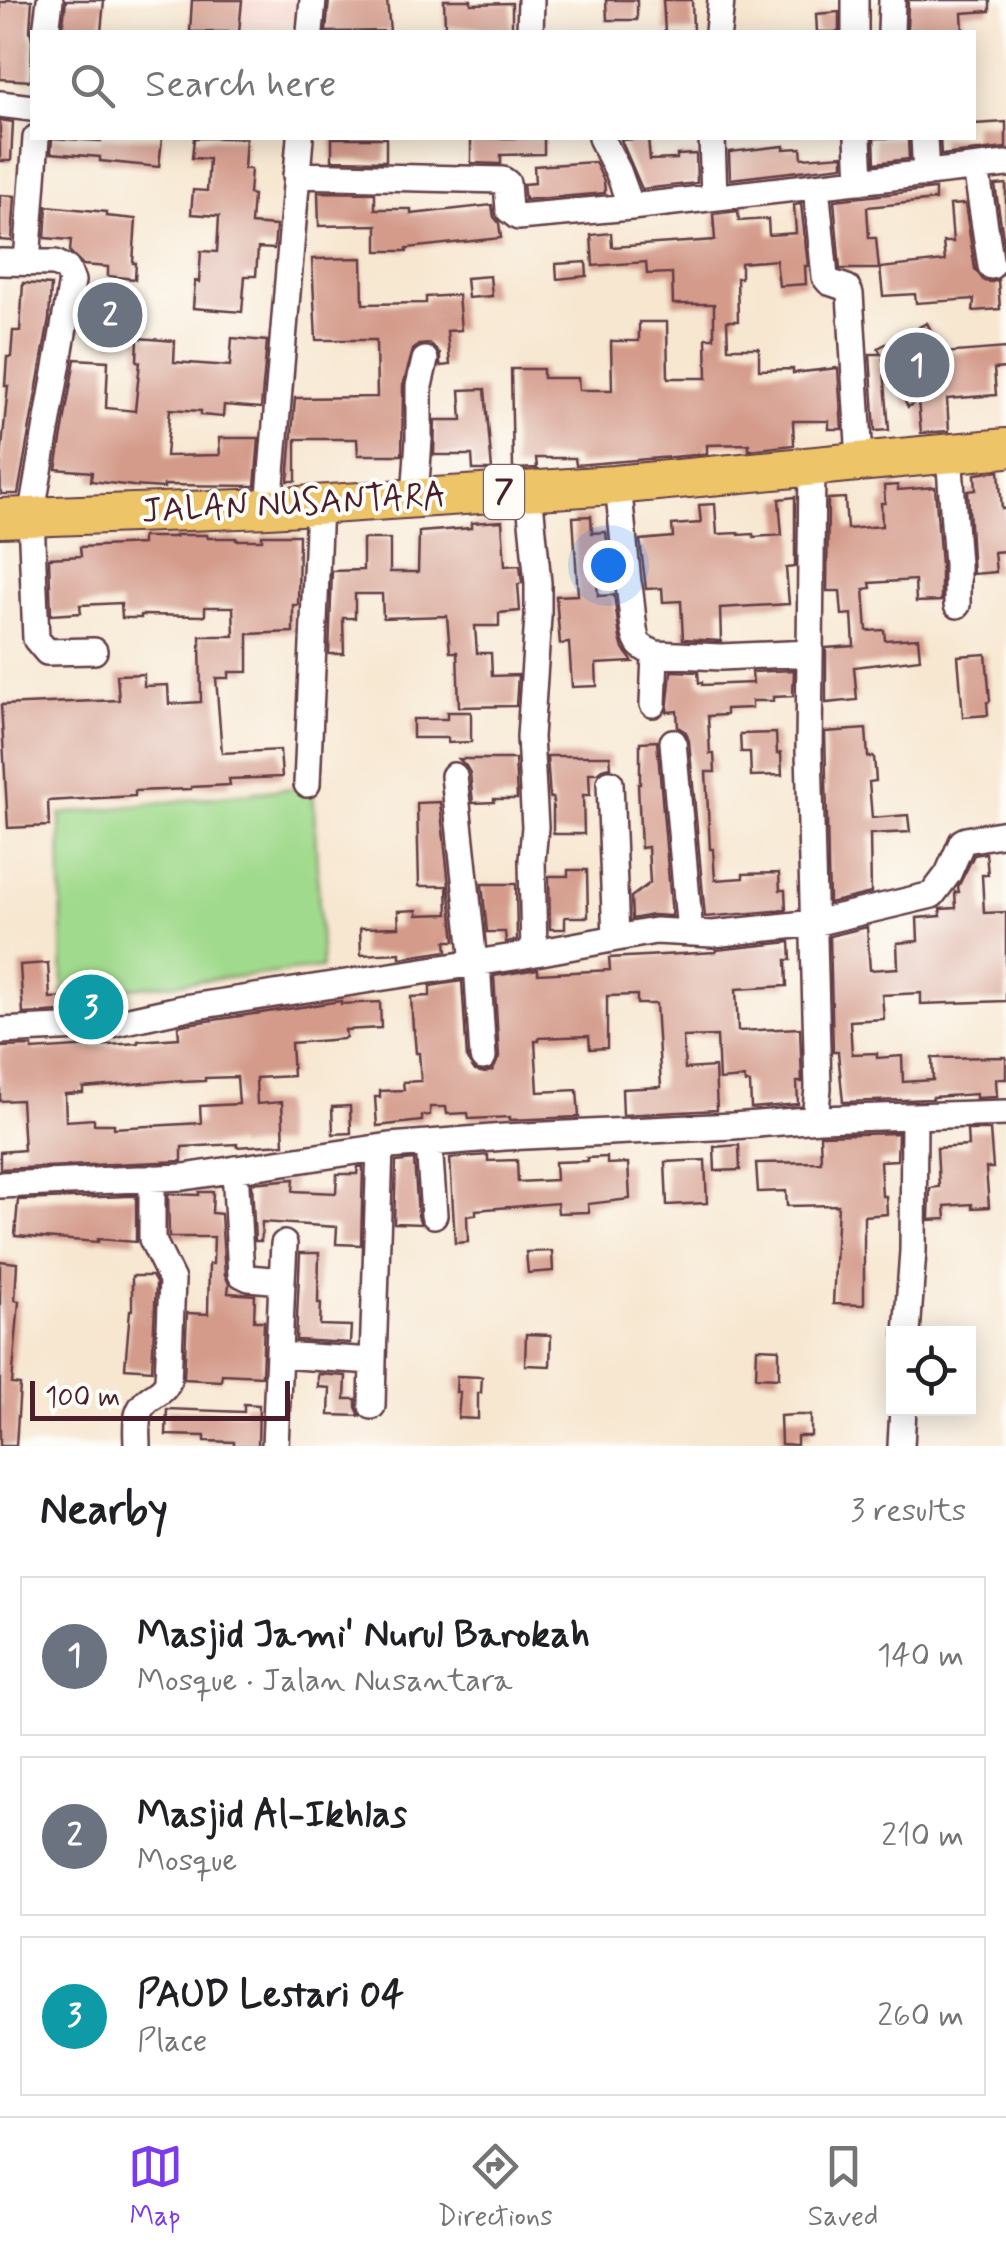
<!DOCTYPE html>
<html lang="en">
<head>
<meta charset="utf-8">
<style>
	:root { --surface:#fff; --page:#f6f6f6; --text:#202124; --muted:#757577; --line:#e0e0e0; --accent:#7c3aed }
	body { margin:0; font-family:Mynerve,sans-serif; background:var(--page); color:var(--text) }
	.controls { position:absolute; right:30px; bottom:30px; display:grid; overflow:hidden; border-radius:0px; box-shadow:0 5px 25px #0003 }
	.controls button { width:90px; height:90px; display:grid; place-items:center; padding:0; border:0; border-bottom:2px solid var(--line); background:var(--surface); color:var(--text); font:50px sans-serif }
	.scale { position:absolute; left:30px; bottom:25px; width:260px; box-sizing:border-box; padding-left:10px; border:5px solid #4a1f2b; border-top:0; font-size:28px; line-height:35px; white-space:nowrap; color:#4a1f2b; -webkit-text-stroke:8px #fdfcf7; paint-order:stroke }
	.you { position:absolute; left:608px; top:565px; width:35px; height:35px; margin:-25px; border:8px solid #fff; border-radius:50%; background:#1a73e8; box-shadow:0 0 0 15px #1a73e833 }
	.badge { display:grid; place-items:center; width:65px; height:65px; border-radius:50%; background:var(--accent); color:#fff; font-size:32px; font-weight:700 }
	.pin { position:absolute; translate:-50% -50%; border:5px solid #fff; box-shadow:0 2px 10px #0006 }
	.list { margin:0; padding:0; list-style:none }
	h2 { display:flex; justify-content:space-between; align-items:center; height:130px; margin:0; padding:0 40px; font-size:42px }
	h2 small { font-size:32px; font-weight:400; color:var(--muted) }
	.list li { display:grid; grid-template-columns:65px 1fr auto; gap:30px; align-items:center; box-sizing:border-box; height:160px; margin:0 20px 20px; padding:0 20px; border:2px solid var(--line); border-radius:0px }
	.list b { display:block; font-size:38px; white-space:nowrap }
	.list p { margin:0; font-size:32px; white-space:nowrap; color:var(--muted) }
	.list em { font-size:32px; font-style:normal; color:var(--muted) }
	.icon { flex:none; width:55px; height:55px; fill:none; stroke:currentColor; stroke-width:2; stroke-linecap:round; stroke-linejoin:round }
	.map { position:relative; flex:none; width:1006px; height:1446px; overflow:hidden }
	.search { position:absolute; background:var(--surface); box-shadow:0 5px 25px #0003; left:30px; right:30px; top:30px; height:110px; display:flex; align-items:center; gap:25px; box-sizing:border-box; padding:0 35px; border-radius:0px; color:var(--muted); font-size:38px }
	.sheet { height:670px; background:var(--surface) }
	nav { display:flex; justify-content:space-around; align-items:center; box-sizing:border-box; height:140px; border-top:2px solid var(--line); background:var(--surface); font-size:28px; color:var(--muted) }
	nav a { display:grid; justify-items:center; gap:5px }
	nav .on { color:var(--accent) }
	.map>svg:first-child { display:block }
</style>
</head>
<body>
<div class="map">
<svg width="1006" height="1446" viewBox="0 0 1006 1446">
	<rect width="100%" height="100%" fill="#fdfcf7"/>
	<filter id="ink" filterUnits="userSpaceOnUse"><feTurbulence type="fractalNoise" baseFrequency=".01" numOctaves="2"/><feDisplacementMap in="SourceGraphic" scale="20" xChannelSelector="R" yChannelSelector="G"/><feConvolveMatrix kernelMatrix="1 2 1 2 8 2 1 2 1" color-interpolation-filters="sRGB"/></filter>
	<filter id="wash" filterUnits="userSpaceOnUse"><feTurbulence type="fractalNoise" baseFrequency=".0048" numOctaves="4" result="noise"/><feDisplacementMap in="SourceGraphic" scale="40" xChannelSelector="R" yChannelSelector="G"/><feGaussianBlur stdDeviation="2.25" result="paint"/><feColorMatrix in="noise" values="0 0 0 0 0 0 0 0 0 0 0 0 0 0 0 0 0 1.4 0 .05"/><feComposite in="paint" operator="in"/></filter>
	<g filter="url(#wash)">
		<rect width="100%" height="100%" fill="#f7e7d1"/>
		<path fill="#f7d1c9" d="M 210,0 L 303,0 L 302,21 L 225,16 L 300,24 L 300,32 L 206,32 Z"/>
		<path fill="#a0da8c" stroke="#757c5c" stroke-width="2.5" d="M 313,786 L 322,968 L 63,995 L 60,814 Z"/>
		<g id="blocks">
			<path fill="#d49b8b" fill-rule="evenodd" d="M 6,0 L 32,0 L 30,30 L 32,40 L 31,81 L 0,79 L 0,2 L 6,2 Z
				M 66,0 L 104,0 L 101,32 L 62,32 Z
				M 192,0 L 242,0 L 239,32 L 190,32 Z
				M 329,0 L 387,0 L 390,31 L 326,32 Z
				M 444,0 L 471,0 L 471,4 L 512,3 L 512,32 L 480,32 L 480,27 L 445,27 Z
				M 606,0 L 637,0 L 637,20 L 607,20 Z
				M 663,0 L 692,0 L 693,32 L 665,32 Z
				M 908,0 L 990,0 L 990,11 L 962,13 L 963,32 L 907,32 Z
				M 839,12 L 839,32 L 817,32 L 816,14 Z
				M 0,120 L 13,122 L 11,161 L 0,161 Z
				M 1006,122 L 1006,148 L 941,155 L 940,138 L 974,138 L 974,124 Z
				M 52,138 L 101,141 L 102,138 L 162,138 L 159,167 L 100,161 L 100,157 L 51,153 Z
				M 194,138 L 246,138 L 244,169 L 251,169 L 249,194 L 253,195 L 251,224 L 276,226 L 274,249 L 258,248 L 256,276 L 245,276 L 242,312 L 193,308 L 195,281 L 199,282 L 201,251 L 217,252 L 219,216 L 191,214 L 193,190 L 207,191 L 209,159 L 192,158 Z
				M 332,138 L 386,138 L 386,161 L 332,160 Z
				M 471,138 L 544,138 L 544,154 L 501,155 L 501,164 L 471,163 Z
				M 648,138 L 650,160 L 677,159 L 677,155 L 696,154 L 697,183 L 642,189 L 621,140 Z
				M 874,138 L 908,138 L 909,159 L 875,163 Z
				M 784,146 L 784,149 L 801,148 L 802,158 L 843,155 L 843,166 L 730,179 L 729,152 Z
				M 595,162 L 604,181 L 605,193 L 525,200 L 523,184 L 535,183 L 534,166 Z
				M 1006,184 L 1006,257 L 995,185 Z
				M 935,189 L 935,200 L 867,207 L 869,238 L 876,238 L 879,269 L 840,269 L 834,200 Z
				M 318,192 L 375,193 L 375,209 L 411,209 L 411,214 L 492,205 L 494,217 L 499,223 L 501,238 L 407,248 L 407,251 L 377,251 L 377,225 L 319,226 Z
				M 0,195 L 15,196 L 12,241 L 0,240 Z
				M 801,204 L 808,266 L 805,266 L 806,284 L 779,286 L 776,260 L 741,263 L 741,278 L 737,278 L 738,321 L 727,321 L 728,348 L 759,348 L 759,370 L 793,369 L 793,373 L 838,368 L 842,429 L 829,429 L 829,421 L 793,421 L 794,445 L 749,450 L 749,444 L 707,445 L 707,454 L 576,465 L 575,458 L 536,458 L 537,468 L 513,469 L 511,369 L 543,369 L 543,378 L 578,378 L 579,390 L 612,390 L 611,341 L 639,341 L 639,322 L 667,322 L 668,378 L 707,378 L 706,338 L 714,338 L 714,304 L 673,304 L 672,273 L 647,274 L 646,262 L 593,266 L 591,235 L 611,233 L 612,247 L 715,240 L 713,214 L 738,211 L 739,221 L 768,219 L 769,235 L 796,233 L 794,205 Z
				M 965,204 L 975,269 L 984,281 L 992,282 L 998,280 L 1000,309 L 973,311 L 974,299 L 916,303 L 915,294 L 883,296 L 880,268 L 945,261 L 943,242 L 953,242 L 950,205 Z
				M 47,206 L 106,212 L 106,216 L 136,219 L 133,263 L 136,263 L 135,279 L 108,276 L 108,267 L 83,265 L 70,252 L 71,240 L 45,238 Z
				M 362,258 L 363,304 L 426,303 L 426,297 L 458,295 L 461,330 L 447,331 L 450,365 L 440,366 L 440,354 L 430,344 L 419,345 L 413,350 L 403,386 L 402,455 L 358,455 L 357,439 L 296,439 L 296,481 L 288,481 L 295,398 L 377,397 L 376,340 L 316,340 L 312,259 Z
				M 586,262 L 587,276 L 557,279 L 556,264 Z
				M 490,276 L 492,296 L 468,298 L 466,278 Z
				M 23,283 L 51,285 L 49,319 L 18,494 L 1,494 L 0,469 L 8,386 L 5,386 L 7,357 L 11,357 L 13,331 L 20,331 Z
				M 108,287 L 135,328 L 112,344 L 85,303 Z
				M 927,323 L 943,353 L 1006,348 L 1006,368 L 994,369 L 996,395 L 947,399 L 949,431 L 921,433 L 918,401 L 908,407 L 883,358 L 889,430 L 875,431 L 870,354 L 881,354 L 878,348 Z
				M 138,338 L 175,341 L 174,362 L 230,366 L 232,338 L 267,341 L 261,408 L 224,405 L 223,417 L 201,415 L 201,411 L 170,409 L 166,456 L 220,455 L 219,438 L 259,438 L 255,486 L 164,485 L 164,488 L 133,486 L 91,481 L 92,472 L 56,469 L 75,359 L 108,361 L 106,408 L 135,411 L 140,362 L 137,361 Z
				M 485,389 L 492,470 L 473,470 L 472,455 L 434,455 L 435,420 L 462,420 L 460,390 Z
				M 999,471 L 1002,509 L 1006,509 L 1006,551 L 994,552 L 996,572 L 973,574 L 968,491 L 976,490 L 975,474 Z
				M 898,485 L 898,490 L 935,487 L 941,565 L 941,601 L 916,602 L 915,580 L 870,583 L 871,588 L 864,589 L 867,631 L 884,630 L 885,640 L 918,638 L 920,659 L 854,667 L 857,700 L 826,703 L 826,648 L 854,646 L 852,614 L 842,615 L 840,591 L 827,591 L 828,499 L 845,498 L 847,529 L 882,526 L 881,503 L 885,503 L 884,486 Z
				M 795,497 L 795,567 L 786,568 L 789,604 L 720,608 L 721,641 L 683,639 L 681,601 L 663,602 L 662,588 L 646,589 L 640,540 L 673,537 L 672,525 L 701,523 L 699,505 L 715,504 L 717,534 L 739,533 L 739,535 L 753,534 L 754,537 L 782,535 L 779,499 Z
				M 591,516 L 592,533 L 606,532 L 610,568 L 596,569 L 598,596 L 614,595 L 620,638 L 623,649 L 633,662 L 596,664 L 597,686 L 572,687 L 569,643 L 560,644 L 556,596 L 578,595 L 573,517 Z
				M 502,521 L 505,566 L 520,565 L 522,583 L 518,584 L 520,611 L 499,613 L 499,626 L 475,626 L 477,653 L 491,653 L 492,676 L 518,675 L 516,706 L 459,707 L 457,652 L 450,652 L 447,616 L 383,618 L 382,594 L 355,594 L 355,618 L 343,618 L 344,654 L 329,654 L 332,571 L 363,570 L 363,539 L 390,539 L 390,572 L 418,572 L 419,532 L 471,528 L 471,523 Z
				M 175,535 L 207,535 L 208,538 L 236,538 L 236,540 L 262,540 L 262,535 L 299,535 L 298,605 L 293,605 L 293,632 L 248,634 L 248,672 L 229,672 L 229,678 L 216,678 L 222,753 L 280,750 L 282,777 L 229,779 L 230,785 L 191,787 L 191,789 L 135,791 L 135,796 L 48,801 L 49,826 L 8,828 L 1,705 L 119,700 L 117,675 L 144,674 L 144,686 L 168,685 L 169,704 L 201,702 L 200,636 L 234,636 L 233,607 L 205,607 L 205,616 L 141,615 L 141,618 L 122,618 L 121,603 L 80,605 L 81,613 L 51,615 L 49,558 L 81,556 L 80,547 L 142,544 L 142,537 L 175,537 Z
				M 986,654 L 990,701 L 987,702 L 988,715 L 963,717 L 958,656 Z
				M 794,670 L 793,696 L 773,697 L 773,701 L 752,701 L 752,708 L 726,709 L 726,715 L 708,716 L 710,754 L 714,754 L 715,772 L 706,772 L 710,849 L 713,849 L 715,880 L 743,878 L 743,874 L 779,873 L 780,890 L 785,890 L 786,910 L 705,917 L 689,741 L 686,732 L 678,727 L 677,711 L 667,712 L 671,671 L 698,672 L 699,683 L 702,682 L 702,685 L 753,683 L 752,672 Z
				M 447,712 L 471,712 L 471,742 L 448,743 L 448,738 L 413,738 L 413,719 L 447,719 Z
				M 866,729 L 868,757 L 874,757 L 876,781 L 869,782 L 872,818 L 908,815 L 910,832 L 870,834 L 871,893 L 829,903 L 825,732 Z
				M 776,733 L 777,754 L 781,753 L 782,775 L 751,776 L 750,752 L 741,752 L 740,734 Z
				M 657,741 L 672,916 L 652,915 L 632,919 L 631,897 L 650,883 L 648,847 L 641,848 L 638,784 L 640,784 L 640,742 Z
				M 547,756 L 610,756 L 611,767 L 602,769 L 597,773 L 589,773 L 590,795 L 583,795 L 584,834 L 553,834 L 553,798 L 550,798 Z
				M 459,759 L 515,759 L 517,799 L 494,799 L 494,802 L 473,803 L 470,773 L 466,766 Z
				M 440,802 L 455,941 L 446,941 L 447,951 L 400,958 L 400,953 L 361,955 L 360,928 L 399,927 L 398,911 L 417,910 L 417,915 L 448,914 L 447,886 L 419,886 L 417,803 Z
				M 986,853 L 988,875 L 982,875 L 984,913 L 1006,912 L 1006,1001 L 921,1004 L 921,993 L 882,995 L 884,1019 L 850,1021 L 852,1054 L 877,1053 L 877,1058 L 902,1056 L 903,1082 L 933,1080 L 932,1058 L 1006,1057 L 1006,1079 L 996,1079 L 997,1097 L 976,1098 L 976,1094 L 933,1097 L 933,1099 L 843,1102 L 838,1052 L 833,1052 L 830,936 L 867,927 L 870,970 L 898,968 L 897,943 L 918,941 L 917,918 L 941,916 L 940,909 L 956,908 L 955,892 L 959,892 L 958,887 L 974,855 Z
				M 568,870 L 587,870 L 588,917 L 565,917 L 565,929 L 550,929 L 549,876 L 568,876 Z
				M 482,884 L 516,884 L 517,940 L 506,942 L 505,932 L 487,932 Z
				M 790,942 L 791,960 L 786,960 L 787,986 L 736,989 L 738,1031 L 800,1028 L 802,1082 L 797,1082 L 798,1104 L 751,1108 L 750,1083 L 745,1083 L 744,1078 L 719,1080 L 717,1036 L 683,1037 L 685,1069 L 715,1067 L 717,1110 L 623,1115 L 622,1089 L 661,1087 L 656,1004 L 637,1004 L 637,995 L 607,996 L 607,1048 L 590,1049 L 589,1036 L 539,1038 L 539,1041 L 535,1041 L 538,1092 L 577,1090 L 579,1117 L 510,1120 L 510,1117 L 469,1119 L 468,1113 L 447,1114 L 446,1107 L 430,1107 L 430,1115 L 422,1116 L 422,1121 L 377,1126 L 375,1097 L 380,1097 L 380,1091 L 404,1090 L 403,1082 L 421,1081 L 419,1053 L 416,1053 L 414,1029 L 413,1029 L 411,997 L 430,996 L 430,986 L 462,981 L 467,1059 L 475,1071 L 485,1073 L 493,1070 L 499,1057 L 494,976 L 538,969 L 538,974 L 610,970 L 609,958 L 716,952 L 716,950 Z
				M 48,963 L 50,998 L 117,995 L 118,1006 L 100,1010 L 23,1014 L 20,965 Z
				M 341,1001 L 341,1004 L 380,1002 L 381,1028 L 345,1030 L 346,1037 L 343,1039 L 291,1043 L 293,1076 L 256,1078 L 257,1104 L 282,1102 L 284,1144 L 237,1147 L 237,1144 L 182,1147 L 182,1161 L 0,1169 L 0,1152 L 24,1150 L 21,1100 L 0,1101 L 0,1047 L 32,1046 L 32,1050 L 138,1043 L 138,1041 L 179,1038 L 178,1026 L 187,1024 ZM 237,1077 L 239,1104 L 200,1106 L 201,1123 L 114,1128 L 114,1124 L 94,1124 L 94,1119 L 66,1121 L 65,1094 L 83,1093 L 83,1088 L 181,1080 L 181,1082 L 205,1081 L 205,1078 Z
				M 350,1106 L 351,1133 L 333,1134 L 332,1107 Z
				M 967,1130 L 990,1130 L 993,1168 L 986,1168 L 989,1207 L 972,1208 L 972,1204 L 945,1206 L 946,1219 L 929,1220 L 930,1188 L 939,1187 L 937,1148 L 968,1146 Z
				M 898,1133 L 897,1160 L 880,1161 L 882,1196 L 886,1196 L 887,1214 L 864,1216 L 864,1305 L 833,1304 L 838,1205 L 787,1206 L 786,1191 L 758,1192 L 756,1163 L 821,1162 L 820,1135 Z
				M 739,1145 L 740,1170 L 715,1171 L 714,1147 Z
				M 488,1155 L 488,1161 L 517,1160 L 518,1182 L 556,1180 L 555,1162 L 588,1161 L 587,1158 L 607,1157 L 607,1164 L 628,1163 L 630,1199 L 588,1204 L 589,1212 L 558,1213 L 557,1203 L 476,1210 L 476,1215 L 467,1216 L 468,1242 L 455,1243 L 450,1158 Z
				M 414,1160 L 418,1216 L 421,1224 L 394,1223 L 396,1162 Z
				M 705,1160 L 707,1203 L 667,1205 L 665,1162 Z
				M 363,1166 L 361,1245 L 336,1244 L 337,1227 L 262,1222 L 261,1241 L 255,1241 L 252,1183 L 294,1179 L 293,1191 L 336,1193 L 337,1174 L 357,1174 L 358,1167 Z
				M 199,1192 L 213,1192 L 212,1213 L 221,1214 L 225,1275 L 229,1284 L 228,1293 L 255,1295 L 254,1321 L 264,1321 L 262,1376 L 222,1374 L 221,1381 L 184,1379 L 187,1313 L 208,1314 L 209,1264 L 213,1264 L 214,1237 L 169,1237 L 168,1194 L 199,1195 Z
				M 128,1196 L 136,1196 L 136,1242 L 98,1239 L 98,1242 L 15,1236 L 18,1200 Z
				M 552,1251 L 553,1271 L 528,1273 L 526,1252 Z
				M 300,1253 L 319,1253 L 318,1303 L 321,1303 L 320,1325 L 351,1326 L 350,1343 L 296,1340 Z
				M 0,1261 L 17,1263 L 15,1300 L 19,1301 L 12,1384 L 20,1385 L 16,1446 L 0,1446 Z
				M 132,1276 L 152,1276 L 156,1283 L 152,1370 L 125,1368 L 130,1310 L 132,1310 Z
				M 526,1334 L 551,1335 L 550,1366 L 525,1365 Z
				M 757,1348 L 779,1349 L 779,1378 L 756,1377 Z
				M 318,1374 L 346,1376 L 345,1399 L 356,1399 L 356,1407 L 360,1416 L 329,1415 L 330,1388 L 318,1387 Z
				M 457,1376 L 482,1377 L 481,1393 L 478,1393 L 478,1419 L 458,1418 L 460,1392 L 456,1392 Z
				M 244,1404 L 259,1405 L 258,1446 L 234,1446 L 234,1442 L 205,1441 L 205,1436 L 166,1435 L 167,1409 L 244,1412 Z
				M 795,1415 L 811,1415 L 811,1436 L 797,1436 L 797,1445 L 781,1444 L 780,1416 Z"/>
		</g>
	</g>
	<g filter="url(#ink)">
		<use href="#blocks" fill-opacity="0" stroke="#643d44" stroke-width="2.5"/>
		<g fill="none" stroke-linecap="round" stroke-linejoin="round">
			<g stroke="#643d44" stroke-width="30">
				<path id="minor" d="M 855,0 L 855,32
					M 46,32 L 50,0
					M 310,32 L 313,0
					M 530,32 L 531,0
					M 718,32 L 721,0
					M 891,32 L 892,0
					M 0,104 L 32,108
					M 601,138 L 618,171 L 631,207
					M 712,138 L 714,197
					M 858,138 L 860,181
					M 924,138 L 926,174
					M 976,168 L 991,266
					M 296,175 L 503,180 L 507,183 L 509,210 L 518,217 L 631,207 L 1006,164
					M 816,186 L 825,277 L 829,282 L 847,288 L 850,294 L 860,460
					M 0,262 L 55,263 L 67,269 L 72,281 L 31,517 L 36,639 L 47,652 L 94,651
					M 27,262 L 36,138
					M 949,453 L 957,564 L 957,605
					M 812,465 L 809,750 L 818,1088 L 815,1119
					M 618,484 L 628,583 C 633,598 631,636 640,645 C 644,649 650,651 655,654 L 653,704
					M 529,491 L 538,583 L 538,617 L 530,737 L 535,827 L 532,860 L 534,953
					M 415,498 L 419,439 L 419,386 L 425,360
					M 269,508 L 300,138
					M 655,654 L 721,657 L 810,653
					M 673,742 L 690,933
					M 454,776 L 474,963
					M 610,783 L 616,938
					M 307,784 L 319,505
					M 477,962 L 483,1057
					M 0,1031 L 102,1026 L 184,1008 L 514,957 L 655,931 L 713,934 L 814,923 L 932,895 L 948,874 L 962,842 L 966,840 L 1006,833
					M 429,1143 L 434,1215
					M 235,1169 L 241,1274 L 249,1278 L 282,1281 L 275,1446
					M 0,1185 L 184,1177 L 390,1146 L 505,1137 L 733,1126 L 819,1119 L 1006,1113
					M 282,1281 L 284,1244
					M 907,1334 L 913,1251 L 914,1116
					M 279,1355 L 373,1361 L 380,1148
					M 372,1406 L 373,1361
					M 137,1446 C 137,1433 134,1414 144,1404 C 152,1394 163,1394 168,1381 L 172,1280 L 152,1239 L 152,1178
					M 901,1446 L 903,1408"/>
			</g>
			<g stroke="#643d44" stroke-width="42">
				<path id="highway" d="M 0,518 L 269,508 L 614,485 L 1006,448"/>
			</g>
			<use href="#minor" stroke="#fff" stroke-width="25"/>
			<use href="#highway" stroke="#eec469" stroke-width="38"/>
		</g>
	</g>
	<g text-anchor="middle" dominant-baseline="central" stroke-width="8" stroke-linejoin="round" paint-order="stroke">
		<rect fill="#fdfcf7" stroke="#806168" stroke-width="2.5" x="484" y="465" width="40" height="54" rx="8"/>
		<g font-size="32" font-weight="bold" fill="#4a1f2b">
			<text x="504" y="492">7</text>
		</g>
		<g font-size="35" fill="#4a1f2b" stroke="#fdfcf7">
			<text transform="translate(294 504) rotate(-3)">JALAN NUSANTARA</text>
		</g>
	</g>
</svg>
<div class="controls">
<button><svg class="icon" aria-label="locate" viewBox="0 0 24 24"><circle cx="12" cy="12" r="6"/><path d="M12 2v4M12 18v4M2 12h4M18 12h4"/></svg></button>
</div>
<div class="scale">100 m</div>
<div class="you"></div>
<div class="pin badge" style="left:917px;top:365px;background:#6b7280">1</div>
<div class="pin badge" style="left:110px;top:315px;background:#6b7280">2</div>
<div class="pin badge" style="left:91px;top:1007px;background:#0f9aa8">3</div>
<div class="search"><svg class="icon" aria-label="search" viewBox="0 0 24 24"><circle cx="10" cy="10" r="6"/><path d="M15 15l6 6"/></svg>Search here</div>
</div>
<section class="sheet">
<h2>Nearby<small>3 results</small></h2>
<ul class="list">
<li><span class="badge" style="background:#6b7280">1</span><div><b>Masjid Jami' Nurul Barokah</b><p>Mosque · Jalan Nusantara</p></div><em>140 m</em></li>
<li><span class="badge" style="background:#6b7280">2</span><div><b>Masjid Al-Ikhlas</b><p>Mosque</p></div><em>210 m</em></li>
<li><span class="badge" style="background:#0f9aa8">3</span><div><b>PAUD Lestari 04</b><p>Place</p></div><em>260 m</em></li>
</ul>
</section>
<nav>
<a class="on"><svg class="icon" aria-label="map" viewBox="0 0 24 24"><path d="M3 6l6-2 6 2 6-2v14l-6 2-6-2-6 2zM9 4v14M15 6v14"/></svg>Map</a>
<a><svg class="icon" aria-label="directions" viewBox="0 0 24 24"><path d="M12 3l9 9-9 9-9-9zM9 14v-3h6M13 9l2 2-2 2"/></svg>Directions</a>
<a><svg class="icon" aria-label="saved" viewBox="0 0 24 24"><path d="M7 4h10v16l-5-4-5 4z"/></svg>Saved</a>
</nav>
</body>
</html>
